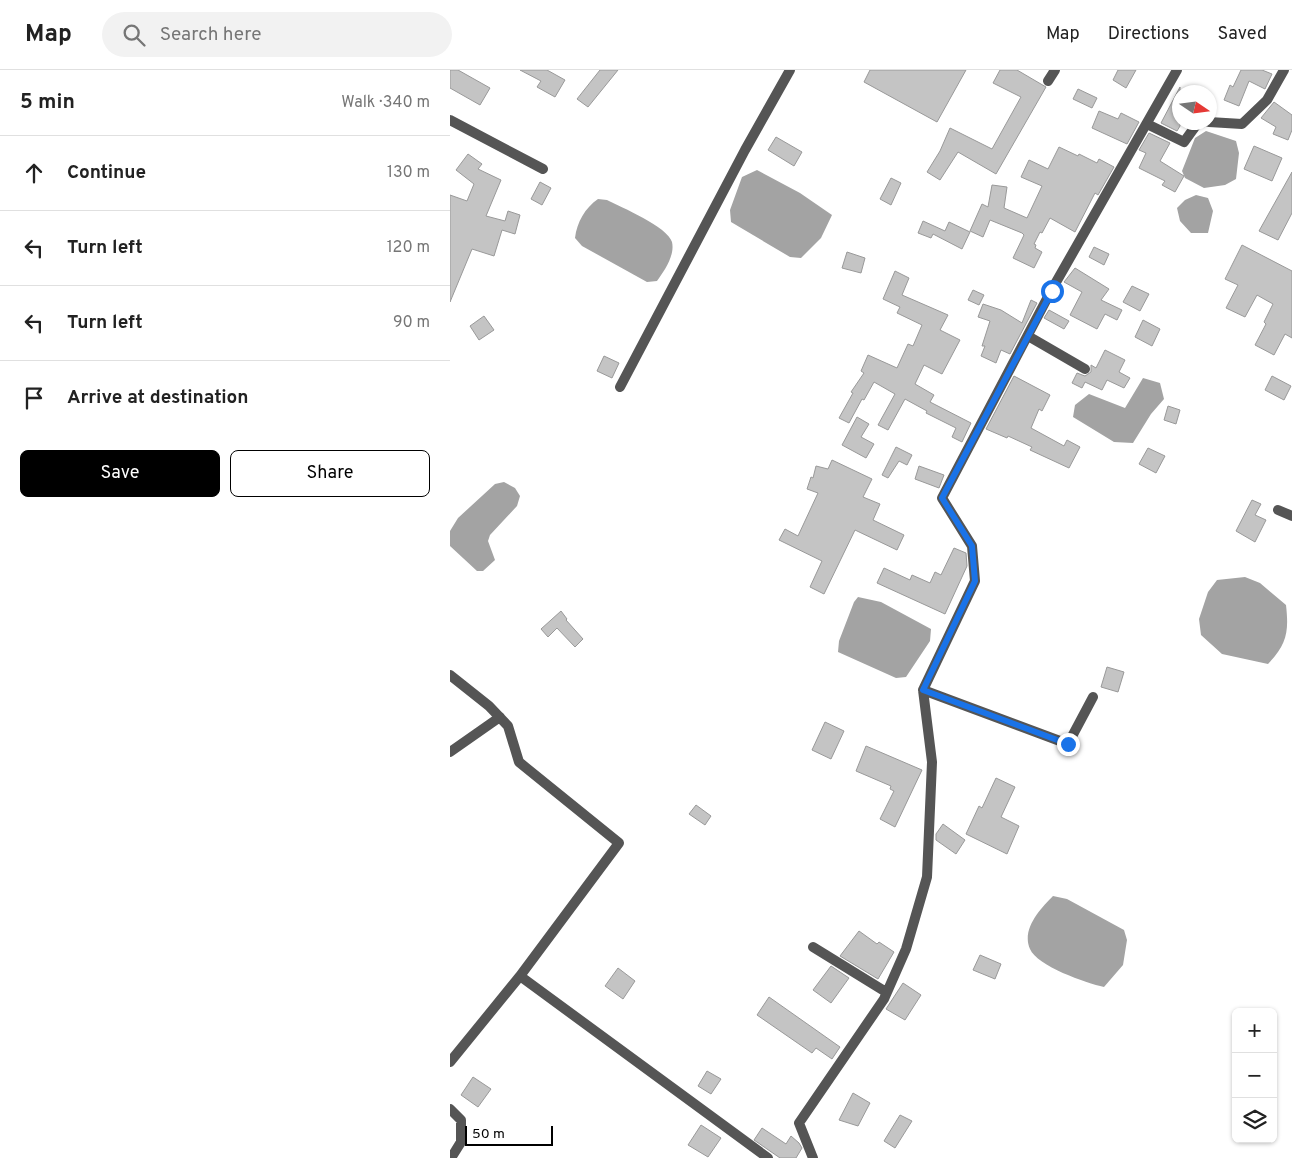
<!DOCTYPE html>
<html lang="en">
<head>
<meta charset="utf-8">
<style>
	:root { --surface:#fff; --page:#f2f2f2; --text:#222; --muted:#767676; --line:#e0e0e0; --accent:#000 }
	body { margin:0; font-family:Overpass,sans-serif; background:var(--page); color:var(--text) }
	.controls { position:absolute; right:15px; bottom:15px; display:grid; overflow:hidden; border-radius:8px; box-shadow:0 1px 4px #0004 }
	.controls button { width:45px; height:45px; display:grid; place-items:center; padding:0; border:0; border-bottom:1px solid var(--line); background:var(--surface); color:var(--text); font:25px sans-serif }
	.compass { position:absolute; left:722px; top:15px; width:45px; height:45px; border-radius:50%; background:var(--surface); box-shadow:0 1px 4px #0004; rotate:103deg }
	.scale { position:absolute; left:15px; bottom:12px; width:88px; box-sizing:border-box; padding-left:5px; border:2px solid #000; border-top:0; font-size:14px; line-height:18px; white-space:nowrap; color:#000; -webkit-text-stroke:4px #fff; paint-order:stroke }
	.stop { position:absolute; width:15px; height:15px; margin:-11px; border:4px solid #1a73e8; border-radius:50%; background:#fff }
	.stop.end { background:#1a73e8; border-color:#fff; box-shadow:0 1px 5px #0008 }
	.list { margin:0; padding:0; list-style:none }
	h2 { display:flex; justify-content:space-between; align-items:center; height:65px; margin:0; padding:0 20px; font-size:21px }
	h2 small { font-size:16px; font-weight:400; color:var(--muted) }
	.list li { display:grid; grid-template-columns:32px 1fr auto; gap:15px; align-items:center; box-sizing:border-box; height:75px; padding:0 20px; border-top:1px solid var(--line) }
	.list b { display:block; font-size:19px; white-space:nowrap }
	.list em { font-size:16px; font-style:normal; color:var(--muted) }
	.actions { display:flex; gap:10px; padding:15px 20px }
	.actions a { flex:1; padding:11px 0; border:1px solid var(--accent); border-radius:8px; text-align:center; font-size:18px; color:var(--accent) }
	.actions .main { background:var(--accent); color:#fff }
	.icon { flex:none; width:28px; height:28px; fill:none; stroke:currentColor; stroke-width:2; stroke-linecap:round; stroke-linejoin:round }
	.map { position:relative; flex:none; width:842px; height:1088px; overflow:hidden }
	header { display:flex; align-items:center; gap:30px; box-sizing:border-box; height:70px; padding:0 25px; background:var(--surface); border-bottom:1px solid var(--line) }
	header strong { font-size:24px }
	nav { display:flex; gap:28px; margin-inline-start:auto; font-size:18px }
	.search { width:350px; height:45px; background:var(--page); display:flex; align-items:center; gap:12px; box-sizing:border-box; padding:0 18px; border-radius:28px; color:var(--muted); font-size:19px }
	main { display:flex }
	aside { flex:1; background:var(--surface) }
	.map>svg:first-child { display:block }
</style>
</head>
<body>
<header>
<strong>Map</strong>
<div class="search"><svg class="icon" aria-label="search" viewBox="0 0 24 24"><circle cx="10" cy="10" r="6"/><path d="M15 15l6 6"/></svg>Search here</div>
<nav><a>Map</a><a>Directions</a><a>Saved</a></nav>
</header>
<main>
<aside>
<h2>5 min<small>Walk · 340 m</small></h2>
<ul class="list">
<li><svg class="icon" aria-label="ahead" viewBox="0 0 24 24"><path d="M12 20V5M6 11l6-6 6 6"/></svg><div><b>Continue</b></div><em>130 m</em></li>
<li><svg class="icon" aria-label="left" viewBox="0 0 24 24"><path d="M17 20v-9H6M10 6l-5 5 5 5"/></svg><div><b>Turn left</b></div><em>120 m</em></li>
<li><svg class="icon" aria-label="left" viewBox="0 0 24 24"><path d="M17 20v-9H6M10 6l-5 5 5 5"/></svg><div><b>Turn left</b></div><em>90 m</em></li>
<li><svg class="icon" aria-label="arrive" viewBox="0 0 24 24"><path d="M6 21V4h12l-3 4 3 4H6"/></svg><div><b>Arrive at destination</b></div></li>
</ul>
<div class="actions"><a class="main">Save</a><a>Share</a></div>
</aside>
<div class="map">
<svg width="842" height="1088" viewBox="0 0 842 1088">
	<rect width="100%" height="100%" fill="#fff"/>
	<path fill="#a3a3a3" d="M 756,61 L 786,71 L 789,83 L 786,109 L 775,115 L 754,118 L 735,108 L 732,101 L 745,68 Z
		M 307,100 L 350,123 L 382,145 L 371,168 L 351,188 L 340,187 L 281,152 L 280,140 L 292,107 Z
		M 746,125 L 758,128 L 763,141 L 758,163 L 741,163 L 730,151 L 727,138 L 735,130 Z
		M 148,129 L 157,130 C 171,137 218,157 222,172 C 225,185 215,200 207,211 L 197,212 L 132,176 L 125,168 C 127,152 135,138 148,129 Z
		M 693,308 L 710,313 L 714,329 L 701,344 L 683,373 L 664,372 L 623,347 L 625,335 L 639,324 L 675,338 Z
		M 54,412 L 65,418 L 70,426 L 67,436 L 40,465 L 38,471 L 45,490 L 33,501 L 27,501 L 0,476 L 0,461 L 8,448 L 45,414 Z
		M 795,507 L 810,513 L 836,535 C 839,562 837,574 818,594 L 772,584 L 751,565 L 749,549 L 758,522 L 767,510 Z
		M 408,527 L 431,532 L 481,559 L 480,571 L 456,607 L 446,608 L 388,582 L 389,571 L 404,532 Z
		M 603,826 L 617,829 L 674,860 L 677,870 L 673,895 L 654,917 C 636,913 587,896 580,879 C 571,859 591,838 603,826 Z"/>
	<path fill="#c4c4c4" stroke="#999" d="M 0,0 L 8,0 L 40,18 L 30,35 L 0,18 Z
		M 70,0 L 97,0 L 115,10 L 105,27 L 87,17 L 91,11 Z
		M 150,0 L 168,0 L 138,37 L 127,29 Z
		M 420,0 L 516,0 L 487,52 L 414,12 Z
		M 550,0 L 567,0 L 596,17 L 546,104 L 508,82 L 490,110 L 477,102 L 490,81 L 500,58 L 542,79 L 571,27 L 543,13 Z
		M 668,0 L 686,0 L 676,18 L 663,10 Z
		M 791,0 L 812,0 L 822,4 L 815,19 L 799,11 L 789,36 L 774,30 L 780,15 L 783,17 Z
		M 730,17 L 730,56 L 727,61 L 711,53 Z
		M 628,19 L 647,28 L 642,38 L 623,29 Z
		M 824,32 L 842,45 L 842,60 L 838,70 L 823,64 L 826,57 L 811,48 Z
		M 649,41 L 668,49 L 671,43 L 689,52 L 677,74 L 642,58 Z
		M 699,63 L 720,73 L 710,91 L 734,106 L 725,122 L 712,115 L 715,111 L 689,98 L 696,83 L 689,80 Z
		M 326,67 L 352,82 L 344,96 L 318,80 Z
		M 804,76 L 832,88 L 822,111 L 794,99 Z
		M 609,77 L 628,86 L 629,84 L 647,93 L 649,89 L 664,97 L 648,125 L 645,123 L 625,162 L 600,148 L 592,163 L 590,162 L 584,174 L 586,175 L 585,178 L 592,182 L 584,198 L 563,188 L 574,165 L 572,163 L 540,150 L 533,167 L 520,161 L 532,134 L 538,137 L 542,115 L 557,117 L 554,138 L 577,148 L 592,116 L 571,107 L 579,90 L 598,99 Z
		M 18,84 L 32,94 L 28,99 L 51,110 L 36,146 L 55,151 L 58,141 L 70,145 L 65,164 L 52,160 L 44,186 L 22,179 L 0,232 L 0,125 L 17,131 L 24,114 L 6,100 Z
		M 842,102 L 842,143 L 828,170 L 809,161 Z
		M 441,108 L 451,113 L 441,135 L 430,129 Z
		M 90,112 L 101,118 L 92,135 L 81,129 Z
		M 473,151 L 495,161 L 499,152 L 520,162 L 512,179 L 483,164 L 481,168 L 468,163 Z
		M 792,175 L 842,201 L 842,268 L 835,264 L 824,285 L 805,275 L 816,254 L 814,252 L 823,234 L 807,225 L 795,247 L 776,238 L 788,215 L 775,209 Z
		M 644,177 L 659,184 L 654,195 L 639,187 Z
		M 397,182 L 415,188 L 411,203 L 392,198 Z
		M 625,198 L 659,219 L 651,230 L 672,240 L 667,250 L 655,244 L 647,259 L 620,245 L 632,222 L 614,212 Z
		M 445,201 L 459,208 L 452,225 L 498,245 L 490,260 L 510,270 L 492,304 L 474,295 L 465,314 L 484,325 L 480,332 L 521,353 L 512,372 L 502,367 L 506,358 L 476,343 L 477,341 L 455,329 L 438,360 L 428,355 L 445,324 L 424,312 L 414,330 L 412,329 L 399,353 L 389,348 L 403,323 L 401,322 L 414,303 L 411,301 L 418,285 L 447,298 L 458,274 L 463,276 L 472,255 L 447,243 L 450,237 L 433,229 Z
		M 682,216 L 699,224 L 690,241 L 673,232 Z
		M 523,220 L 534,225 L 529,235 L 518,230 Z
		M 581,230 L 587,233 L 560,284 L 551,280 L 546,293 L 531,286 L 535,276 L 532,276 L 540,251 L 528,247 L 533,234 L 551,240 L 572,253 Z
		M 599,240 L 619,251 L 614,259 L 594,248 Z
		M 34,246 L 44,260 L 29,270 L 20,256 Z
		M 693,250 L 710,259 L 702,276 L 685,267 Z
		M 655,280 L 675,290 L 669,302 L 680,308 L 674,318 L 657,310 L 652,320 L 635,312 L 632,318 L 622,313 L 627,303 L 635,306 L 641,302 L 641,295 L 646,298 Z
		M 154,286 L 169,293 L 162,308 L 147,301 Z
		M 564,306 L 600,325 L 592,341 L 589,339 L 581,358 L 614,376 L 617,370 L 630,377 L 619,398 L 580,380 L 582,377 L 558,366 L 557,368 L 536,359 Z
		M 822,306 L 841,316 L 834,330 L 815,320 Z
		M 718,336 L 730,340 L 726,354 L 714,350 Z
		M 407,347 L 419,354 L 411,367 L 424,374 L 416,388 L 392,375 Z
		M 446,377 L 462,385 L 457,395 L 449,391 L 438,408 L 432,405 Z
		M 698,378 L 715,386 L 706,403 L 689,394 Z
		M 382,390 L 422,409 L 413,427 L 430,434 L 423,450 L 454,465 L 447,480 L 405,460 L 374,524 L 360,517 L 372,491 L 329,470 L 335,459 L 348,466 L 368,423 L 357,419 L 361,407 L 363,408 L 366,396 L 378,399 Z
		M 469,396 L 494,405 L 489,418 L 465,409 Z
		M 802,430 L 811,434 L 805,445 L 816,450 L 805,472 L 786,461 Z
		M 504,478 L 516,483 L 517,496 L 495,544 L 427,513 L 434,498 L 460,510 L 462,505 L 480,513 L 485,502 L 491,505 Z
		M 111,541 L 117,549 L 116,550 L 133,569 L 125,577 L 107,558 L 98,567 L 91,559 Z
		M 657,597 L 674,602 L 668,622 L 651,617 Z
		M 375,652 L 394,661 L 381,689 L 362,680 Z
		M 416,676 L 472,700 L 445,757 L 430,749 L 444,721 L 440,719 L 441,716 L 406,701 Z
		M 546,708 L 565,717 L 551,747 L 569,756 L 557,784 L 516,764 L 529,736 L 532,738 Z
		M 246,735 L 261,746 L 255,755 L 239,744 Z
		M 493,754 L 515,770 L 506,784 L 486,770 L 486,764 Z
		M 409,861 L 427,874 L 429,872 L 444,882 L 428,909 L 390,886 Z
		M 530,885 L 551,894 L 545,909 L 523,900 Z
		M 381,896 L 399,908 L 381,933 L 363,920 Z
		M 168,898 L 185,911 L 173,929 L 155,916 Z
		M 453,913 L 471,925 L 455,950 L 436,939 Z
		M 319,927 L 390,977 L 382,989 L 366,978 L 362,983 L 307,945 Z
		M 257,1001 L 271,1009 L 261,1024 L 248,1016 Z
		M 23,1007 L 41,1019 L 28,1037 L 11,1025 Z
		M 403,1023 L 420,1033 L 408,1056 L 389,1050 Z
		M 450,1045 L 462,1051 L 445,1078 L 434,1071 Z
		M 251,1055 L 271,1068 L 258,1087 L 238,1075 Z
		M 312,1058 L 336,1074 L 341,1066 L 349,1073 L 352,1078 L 346,1088 L 330,1088 L 304,1070 Z"/>
	<g fill="none" stroke-linecap="round" stroke-linejoin="round">
		<path stroke="#555" stroke-width="10" d="M 598,11 L 605,0
			M 0,50 L 93,99
			M 759,52 L 792,54 L 817,30 L 834,0
			M 697,54 L 734,72 L 747,54 L 755,52
			M 578,266 L 635,299
			M 170,317 L 295,80 L 340,0
			M 828,440 L 842,446
			M 0,605 L 39,636 L 58,656 L 69,692 L 169,773 L 70,906 L 318,1088
			M 473,620 L 618,674 L 643,627
			M 0,682 L 50,647
			M 363,877 L 436,922
			M 0,992 L 70,906
			M 0,1039 L 11,1050 L 11,1072 L 1,1088
			M 363,1088 L 349,1053 L 434,929 L 456,879 L 477,807 L 482,692 L 473,620 L 525,511 L 522,476 L 492,428 L 601,221 L 727,0"/>
	</g>
	<g fill="none" stroke-linecap="round" stroke-linejoin="round">
		<path stroke="#1a73e8" stroke-width="6" d="M 602,221 L 492,428 L 522,476 L 525,511 L 473,620 L 618,674"/>
	</g>
</svg>
<div class="controls">
<button>+</button>
<button>−</button>
<button><svg class="icon" aria-label="layers" viewBox="0 0 24 24"><path d="M12 4l9 5-9 5-9-5zM3 14l9 5 9-5"/></svg></button>
</div>
<svg class="compass" viewBox="-18 -18 36 36"><path d="M0-13l5 13h-10z" fill="#e53935"/><path d="M0 13l5-13h-10z" fill="#767676"/></svg>
<div class="scale">50 m</div>
<div class="stop" style="left:602px;top:221px"></div>
<div class="stop end" style="left:618px;top:674px"></div>
</div>
</main>
</body>
</html>
